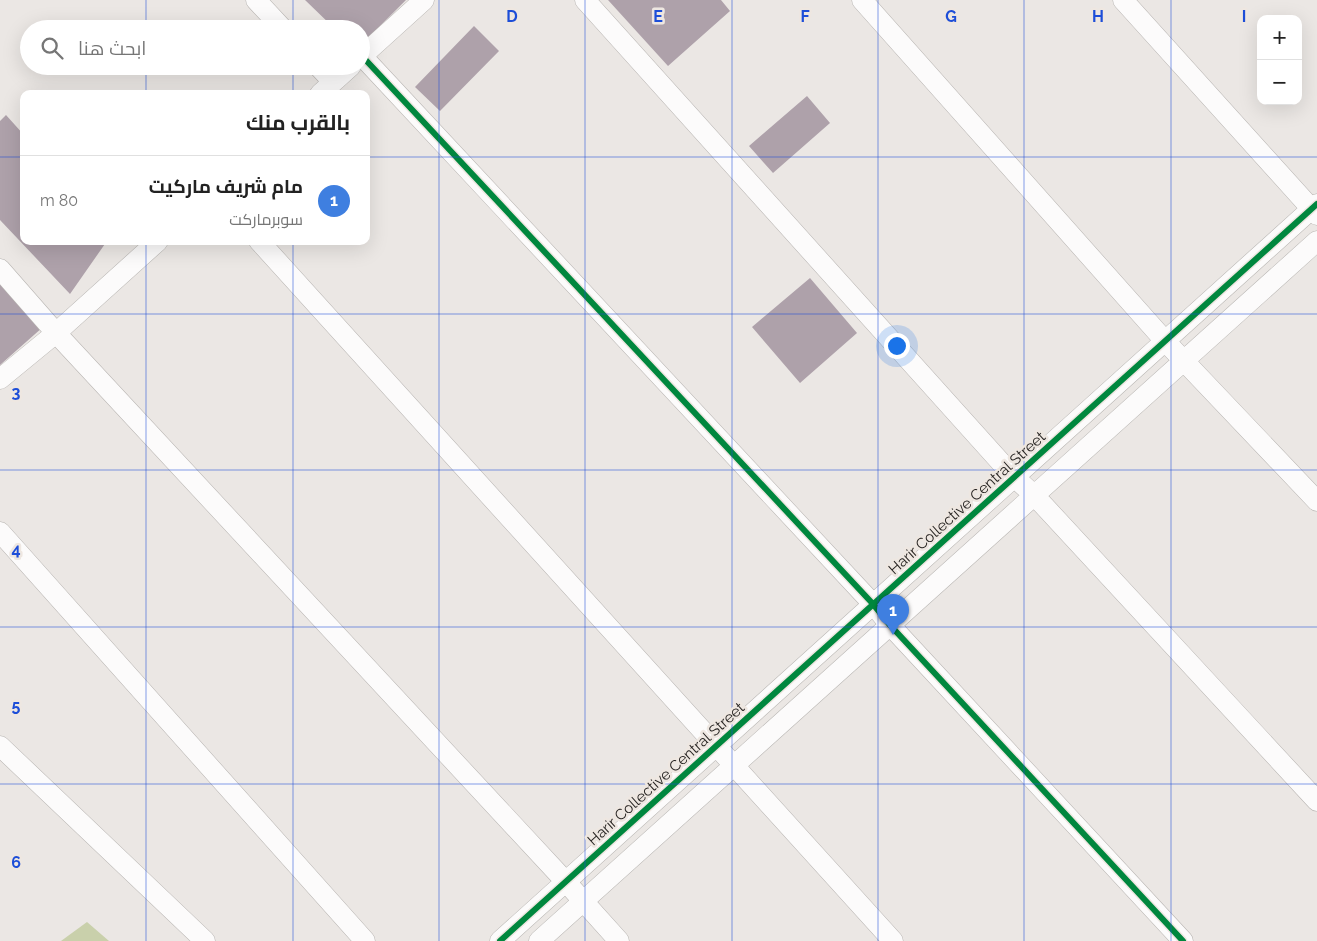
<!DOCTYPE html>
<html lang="ar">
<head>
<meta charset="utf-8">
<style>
	:root { --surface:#fff; --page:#f2f2f2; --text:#222; --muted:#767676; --line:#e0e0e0; --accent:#6c6866 }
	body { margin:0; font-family:Raleway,Cairo,sans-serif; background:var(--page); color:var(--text); direction:rtl }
	.controls { position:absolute; right:15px; top:15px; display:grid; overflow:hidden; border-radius:10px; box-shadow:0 5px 20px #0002 }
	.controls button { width:45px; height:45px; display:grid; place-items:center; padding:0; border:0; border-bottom:1px solid var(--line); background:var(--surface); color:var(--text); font:25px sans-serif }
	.you { position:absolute; left:896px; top:345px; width:18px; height:18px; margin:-12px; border:4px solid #fff; border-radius:50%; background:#1a73e8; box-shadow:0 0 0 8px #1a73e833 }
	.badge { display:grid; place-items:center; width:32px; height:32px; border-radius:50%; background:var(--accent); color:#fff; font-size:16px; font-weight:700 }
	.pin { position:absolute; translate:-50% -41px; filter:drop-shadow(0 1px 2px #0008) }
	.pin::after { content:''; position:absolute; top:26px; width:18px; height:15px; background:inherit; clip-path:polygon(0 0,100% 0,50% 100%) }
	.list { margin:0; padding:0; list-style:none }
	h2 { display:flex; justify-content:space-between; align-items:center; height:65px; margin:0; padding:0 20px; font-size:21px }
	h2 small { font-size:16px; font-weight:400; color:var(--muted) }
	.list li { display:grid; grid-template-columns:32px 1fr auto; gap:15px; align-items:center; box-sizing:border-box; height:90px; padding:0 20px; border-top:1px solid var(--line) }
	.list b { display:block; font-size:19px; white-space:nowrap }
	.list p { margin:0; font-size:16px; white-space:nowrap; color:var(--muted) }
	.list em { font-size:16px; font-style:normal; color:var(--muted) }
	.icon { flex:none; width:28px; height:28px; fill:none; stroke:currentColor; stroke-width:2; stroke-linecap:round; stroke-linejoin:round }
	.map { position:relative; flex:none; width:1317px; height:941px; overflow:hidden; direction:ltr }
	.search { position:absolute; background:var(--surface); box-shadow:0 5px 20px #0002; left:20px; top:20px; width:350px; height:55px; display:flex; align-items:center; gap:12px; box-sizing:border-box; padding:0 18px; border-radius:28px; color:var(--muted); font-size:19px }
	.panel { position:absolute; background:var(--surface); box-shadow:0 5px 20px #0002; left:20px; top:90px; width:350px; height:155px; border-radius:10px; direction:rtl }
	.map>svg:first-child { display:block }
</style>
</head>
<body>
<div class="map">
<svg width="1317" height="941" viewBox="0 0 1317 941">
	<rect width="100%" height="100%" fill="#ebe7e4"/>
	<path fill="#c9d0ab" d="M 87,922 L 109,941 L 61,941 Z"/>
	<path fill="#aea1aa" d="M 305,0 L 406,0 L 361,45 L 361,29 L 335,29 Z
		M 608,0 L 721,0 L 730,11 L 668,66 Z
		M 474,26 L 499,51 L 440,111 L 415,87 Z
		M 807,96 L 830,123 L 773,173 L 749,146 Z
		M 6,115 L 24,135 L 24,241 L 107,241 L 70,294 L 0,220 L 0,121 Z
		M 0,277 L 43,327 L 0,365 Z
		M 810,278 L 857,333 L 800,383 L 752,327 Z"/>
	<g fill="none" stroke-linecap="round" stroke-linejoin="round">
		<g stroke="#b7b4b1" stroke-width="21">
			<path id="minor" d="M 256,0 L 283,29
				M 585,0 L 1014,477 L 1034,495 L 1317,801
				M 862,0 L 1165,341 L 1317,501
				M 1123,0 L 1317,215
				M 362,56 L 873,604 L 890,625 L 1183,941
				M 361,57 L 424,0
				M 318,66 L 333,82
				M 320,94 L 351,66
				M 259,241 L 893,941
				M 0,269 L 56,333 L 566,882 L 619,941
				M 0,379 L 56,333 L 158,241
				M 0,532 L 365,941
				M 0,746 L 205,941
				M 500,941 L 1317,204
				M 539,941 L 1317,241"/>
		</g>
		<use href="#minor" stroke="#fcfbfb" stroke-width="20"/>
		<g stroke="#eee7e1" stroke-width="9">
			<path id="cycleway" d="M 362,56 L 873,604 L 890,625 L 1183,941
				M 500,941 L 1317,204"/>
		</g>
		<use href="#cycleway" stroke="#00873e" stroke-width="6"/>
	</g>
	<path fill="none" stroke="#1d4ed8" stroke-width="1" stroke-opacity="0.55" d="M 146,0 L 146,29M 293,0 L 293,29M 439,0 L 439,941M 585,0 L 585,941M 732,0 L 732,941M 878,0 L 878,941M 1024,0 L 1024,941M 1171,0 L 1171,941M 146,66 L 146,94M 293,66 L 293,94M 0,157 L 24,157M 366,157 L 1317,157M 146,241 L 146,941M 293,241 L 293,941M 0,314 L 1317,314M 0,470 L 1317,470M 0,627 L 1317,627M 0,784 L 1317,784"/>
	<g text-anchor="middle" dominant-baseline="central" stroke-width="5" stroke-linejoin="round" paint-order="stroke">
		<g font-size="15" fill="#272422" stroke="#eee7e1">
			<text transform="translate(967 503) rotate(-42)">Harir Collective Central Street</text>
			<text transform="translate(666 774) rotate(-42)">Harir Collective Central Street</text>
		</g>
	</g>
	<g font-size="16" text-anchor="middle" font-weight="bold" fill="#1d4ed8" stroke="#eee7e1" stroke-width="5" stroke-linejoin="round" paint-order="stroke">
		<text x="512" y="22">D</text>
		<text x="658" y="22">E</text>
		<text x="805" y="22">F</text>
		<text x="951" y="22">G</text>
		<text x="1098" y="22">H</text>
		<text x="1244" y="22">I</text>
		<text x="16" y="398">3</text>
		<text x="16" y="555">4</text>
		<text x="16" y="711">5</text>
		<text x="16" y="868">6</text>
	</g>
</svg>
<div class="controls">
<button>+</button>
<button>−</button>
</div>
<div class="you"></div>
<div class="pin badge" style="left:893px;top:635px;background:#3f7fe0">1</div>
<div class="search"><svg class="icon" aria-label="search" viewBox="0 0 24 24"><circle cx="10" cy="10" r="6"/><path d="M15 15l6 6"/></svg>ابحث هنا</div>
<section class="panel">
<h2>بالقرب منك<small></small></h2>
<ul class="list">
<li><span class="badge" style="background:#3f7fe0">1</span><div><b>مام شریف مارکیت</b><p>سوبرماركت</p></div><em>80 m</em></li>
</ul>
</section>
</div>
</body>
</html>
